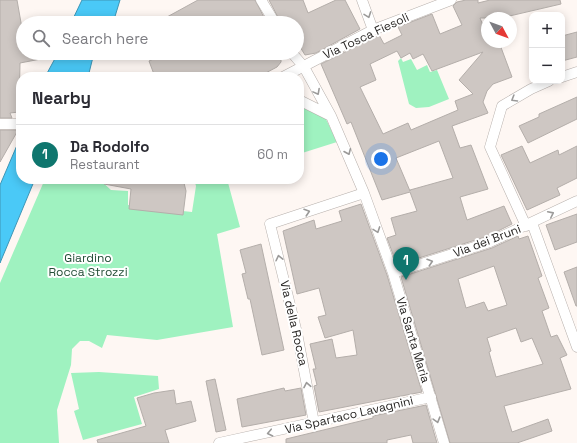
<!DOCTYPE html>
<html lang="en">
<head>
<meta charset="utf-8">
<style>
	:root { --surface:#fff; --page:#f2f2f3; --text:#2b2b33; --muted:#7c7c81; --line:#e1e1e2; --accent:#0f766e }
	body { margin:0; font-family:"Space Grotesk",sans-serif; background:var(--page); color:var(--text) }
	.controls { position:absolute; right:12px; top:12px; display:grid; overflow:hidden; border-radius:8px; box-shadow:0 2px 10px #0003 }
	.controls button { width:36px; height:36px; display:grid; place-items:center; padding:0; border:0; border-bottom:1px solid var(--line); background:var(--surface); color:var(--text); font:20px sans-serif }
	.compass { position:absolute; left:481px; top:12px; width:36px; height:36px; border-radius:50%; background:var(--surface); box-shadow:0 2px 10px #0003; rotate:131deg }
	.you { position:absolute; left:381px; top:159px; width:14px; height:14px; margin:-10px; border:3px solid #fff; border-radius:50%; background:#1a73e8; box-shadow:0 0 0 6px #1a73e833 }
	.badge { display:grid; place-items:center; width:26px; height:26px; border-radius:50%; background:var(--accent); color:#fff; font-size:13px; font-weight:700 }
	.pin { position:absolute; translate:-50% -33px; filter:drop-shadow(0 1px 2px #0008) }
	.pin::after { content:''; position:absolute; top:21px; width:14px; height:12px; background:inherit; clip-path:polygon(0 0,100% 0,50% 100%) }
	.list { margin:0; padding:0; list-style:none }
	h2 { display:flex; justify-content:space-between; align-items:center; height:52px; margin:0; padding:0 16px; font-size:17px }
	h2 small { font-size:13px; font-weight:400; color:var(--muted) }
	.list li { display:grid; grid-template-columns:26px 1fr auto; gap:12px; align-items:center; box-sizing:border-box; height:60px; padding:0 16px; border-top:1px solid var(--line) }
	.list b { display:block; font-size:15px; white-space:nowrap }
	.list p { margin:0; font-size:13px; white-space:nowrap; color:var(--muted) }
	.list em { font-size:13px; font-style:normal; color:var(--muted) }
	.icon { flex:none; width:22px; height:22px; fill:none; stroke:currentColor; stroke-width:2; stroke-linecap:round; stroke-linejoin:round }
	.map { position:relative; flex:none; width:577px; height:443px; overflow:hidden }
	.search { position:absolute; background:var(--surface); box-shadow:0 2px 10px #0003; left:16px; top:16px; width:288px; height:44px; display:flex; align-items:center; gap:10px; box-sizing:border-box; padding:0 14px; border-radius:22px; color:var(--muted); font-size:15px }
	.panel { position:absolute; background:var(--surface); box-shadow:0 2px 10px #0003; left:16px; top:72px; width:288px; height:112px; border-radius:16px }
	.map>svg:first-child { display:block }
</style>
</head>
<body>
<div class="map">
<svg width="577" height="443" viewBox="0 0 577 443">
	<rect width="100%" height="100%" fill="#fef7f3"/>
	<path fill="#9ff2c0" d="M 401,58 L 403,62 L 411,59 L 417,70 L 427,65 L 430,72 L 437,70 L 449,99 L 429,107 L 416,108 L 409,104 L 398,61 Z
		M 299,106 L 305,106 L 326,119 L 337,142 L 299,154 Z
		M 45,179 L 99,179 L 111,190 L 128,191 L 128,205 L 192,212 L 196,186 L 194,179 L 227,179 L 240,227 L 217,234 L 233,327 L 157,340 L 107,335 L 102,348 L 89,341 L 80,341 L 72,349 L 71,365 L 57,410 L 59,443 L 0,443 L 0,283 Z
		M 99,372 L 158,376 L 159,389 L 134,397 L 142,424 L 83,440 L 74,411 L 79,409 L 71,373 Z"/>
	<path fill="#4ac9f7" stroke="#3e96b6" d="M 82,0 L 120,0 L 113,23 L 71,23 Z
		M 58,53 L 94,53 L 88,77 L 45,77 Z
		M 21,136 L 21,179 L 35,179 L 0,263 L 0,185 Z"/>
	<path fill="#cec7c3" stroke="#b4aeaa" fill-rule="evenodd" d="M 0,0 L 17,0 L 23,34 L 23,53 L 45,53 L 46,58 L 20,63 L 19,112 L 10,113 L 12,118 L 0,118 Z
		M 198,0 L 255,0 L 267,23 L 156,23 Z
		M 269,0 L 303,0 L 308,13 L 336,0 L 345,0 L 360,29 L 316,53 L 305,55 L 297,42 L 297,23 L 281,23 Z
		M 466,0 L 478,0 L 478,3 L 490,0 L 560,0 L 561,4 L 501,18 L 480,18 L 487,35 L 487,42 L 499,42 L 512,77 L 493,84 L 487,91 L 483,102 L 488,113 L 452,126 L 460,148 L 471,145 L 488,189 L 460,197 L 467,220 L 504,206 L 512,224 L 488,236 L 397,265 L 387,238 L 396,235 L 391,218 L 417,211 L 410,192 L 382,200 L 351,122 L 347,124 L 321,64 L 379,35 L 384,44 L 402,35 L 398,27 L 432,14 L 440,34 L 462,25 L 453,6 L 457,2 ZM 397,51 L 401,58 L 410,53 L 413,59 L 423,54 L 432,71 L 483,52 L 459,80 L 473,94 L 455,101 L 458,110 L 411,130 L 408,123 L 383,134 L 360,87 L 376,80 L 370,64 ZM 439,141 L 453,178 L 410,190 L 410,191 L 396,158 Z
		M 577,32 L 577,57 L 562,61 L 562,36 Z
		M 180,53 L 281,53 L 281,62 L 277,67 L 258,77 L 155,77 L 149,61 L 165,54 L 167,59 Z
		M 577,97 L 577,119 L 528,143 L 519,126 L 539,117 L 539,114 Z
		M 0,130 L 16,130 L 17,132 L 0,162 Z
		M 522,146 L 530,163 L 558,150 L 559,155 L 577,146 L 577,178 L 557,188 L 560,195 L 527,210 L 501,155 Z
		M 105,179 L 183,179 L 186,191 L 183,215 L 129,209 L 131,189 L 104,184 Z
		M 361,204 L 387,275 L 422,392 L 319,412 L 314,386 L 317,385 L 313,369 L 316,369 L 310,344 L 332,339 L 336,358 L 357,355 L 353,330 L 325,338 L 318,317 L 326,315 L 319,288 L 297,294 L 283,231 L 314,220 L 316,229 L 342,221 L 339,211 Z
		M 577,214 L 577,242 L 555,250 L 546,225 Z
		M 518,236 L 519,239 L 528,236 L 542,276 L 538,278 L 549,308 L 542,311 L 551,337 L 557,335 L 567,355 L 560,358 L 571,389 L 504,406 L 512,432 L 548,419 L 552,431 L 517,443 L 450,443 L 401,277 L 492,248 ZM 494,266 L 507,305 L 488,311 L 484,302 L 466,308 L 458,279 ZM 516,328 L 521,342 L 532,338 L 543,364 L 496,377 L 489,352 L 491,351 L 487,338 Z
		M 261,244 L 284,350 L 262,355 L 250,299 L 248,299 L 242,274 L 246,273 L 240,250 Z
		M 577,267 L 577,306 L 576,306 L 564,272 Z
		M 215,379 L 226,430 L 216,432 L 206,381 Z
		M 284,388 L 285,391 L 301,388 L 306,415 L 242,427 L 237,399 Z
		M 174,390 L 176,404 L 191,401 L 196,421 L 165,430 L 169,443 L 98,443 L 97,440 L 146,426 L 137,398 L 154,393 Z
		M 426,405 L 437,443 L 413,443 L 411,435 L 387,440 L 387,443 L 286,443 L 286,439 L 373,418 L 373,416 Z"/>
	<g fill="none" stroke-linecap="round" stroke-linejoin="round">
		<g stroke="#b7b0ac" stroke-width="11">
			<path id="minor" d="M 261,0 L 275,23
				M 362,0 L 373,30
				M 292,53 L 304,67 L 331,116 L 364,193 L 393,273 L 444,443
				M 283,77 L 373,30 L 451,0
				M 562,77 L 577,72
				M 299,100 L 329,115
				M 0,124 L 21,124
				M 532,223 L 577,347
				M 526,226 L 490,147 L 502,106 L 531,89 L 549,81
				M 393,273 L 490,242 L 577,201
				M 314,423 L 297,333 L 270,224 L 364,193
				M 219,443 L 431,397"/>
		</g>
		<use href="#minor" stroke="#fff" stroke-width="10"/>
	</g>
	<defs><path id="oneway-chevron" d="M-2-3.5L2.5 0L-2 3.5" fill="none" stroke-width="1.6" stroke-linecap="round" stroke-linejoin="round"/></defs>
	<g stroke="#9b9a99">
		<use href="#oneway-chevron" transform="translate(368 15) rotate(70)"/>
		<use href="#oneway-chevron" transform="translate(317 92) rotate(62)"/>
		<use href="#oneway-chevron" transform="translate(514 99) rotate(149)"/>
		<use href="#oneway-chevron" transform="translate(348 152) rotate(67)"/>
		<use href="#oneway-chevron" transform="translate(307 212) rotate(-18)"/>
		<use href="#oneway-chevron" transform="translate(551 214) rotate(-26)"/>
		<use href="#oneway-chevron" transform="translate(377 230) rotate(70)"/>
		<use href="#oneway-chevron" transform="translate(279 258) rotate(-103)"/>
		<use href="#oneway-chevron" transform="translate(430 262) rotate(-18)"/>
		<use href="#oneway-chevron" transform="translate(307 385) rotate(-101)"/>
		<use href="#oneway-chevron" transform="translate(437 420) rotate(74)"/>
		<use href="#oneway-chevron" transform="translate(270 433) rotate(168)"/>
	</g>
	<g text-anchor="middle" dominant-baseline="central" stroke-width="4" stroke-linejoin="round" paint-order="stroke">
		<g font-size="12" fill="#211f1d" stroke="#fff">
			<text transform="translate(366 36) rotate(-25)">Via Tosca Fiesoli</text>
			<text transform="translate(487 241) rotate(-21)">Via dei Bruni</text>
			<text transform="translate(294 323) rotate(77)">Via della Rocca</text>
			<text transform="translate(413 340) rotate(73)">Via Santa Maria</text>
			<text transform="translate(349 415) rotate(-13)">Via Spartaco Lavagnini</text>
		</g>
		<g font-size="12" fill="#234d36" stroke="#fff">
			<text x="88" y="258">Giardino<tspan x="88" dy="14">Rocca Strozzi</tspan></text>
		</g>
	</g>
</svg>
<div class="controls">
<button>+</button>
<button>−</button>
</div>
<svg class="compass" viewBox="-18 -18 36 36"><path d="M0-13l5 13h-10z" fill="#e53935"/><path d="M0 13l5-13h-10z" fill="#7c7c81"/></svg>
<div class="you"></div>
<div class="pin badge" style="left:406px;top:280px">1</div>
<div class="search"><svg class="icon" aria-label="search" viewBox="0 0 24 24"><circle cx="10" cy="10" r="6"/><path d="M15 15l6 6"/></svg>Search here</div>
<section class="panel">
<h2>Nearby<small></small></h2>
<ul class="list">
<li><span class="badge">1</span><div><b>Da Rodolfo</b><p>Restaurant</p></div><em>60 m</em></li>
</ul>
</section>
</div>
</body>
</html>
